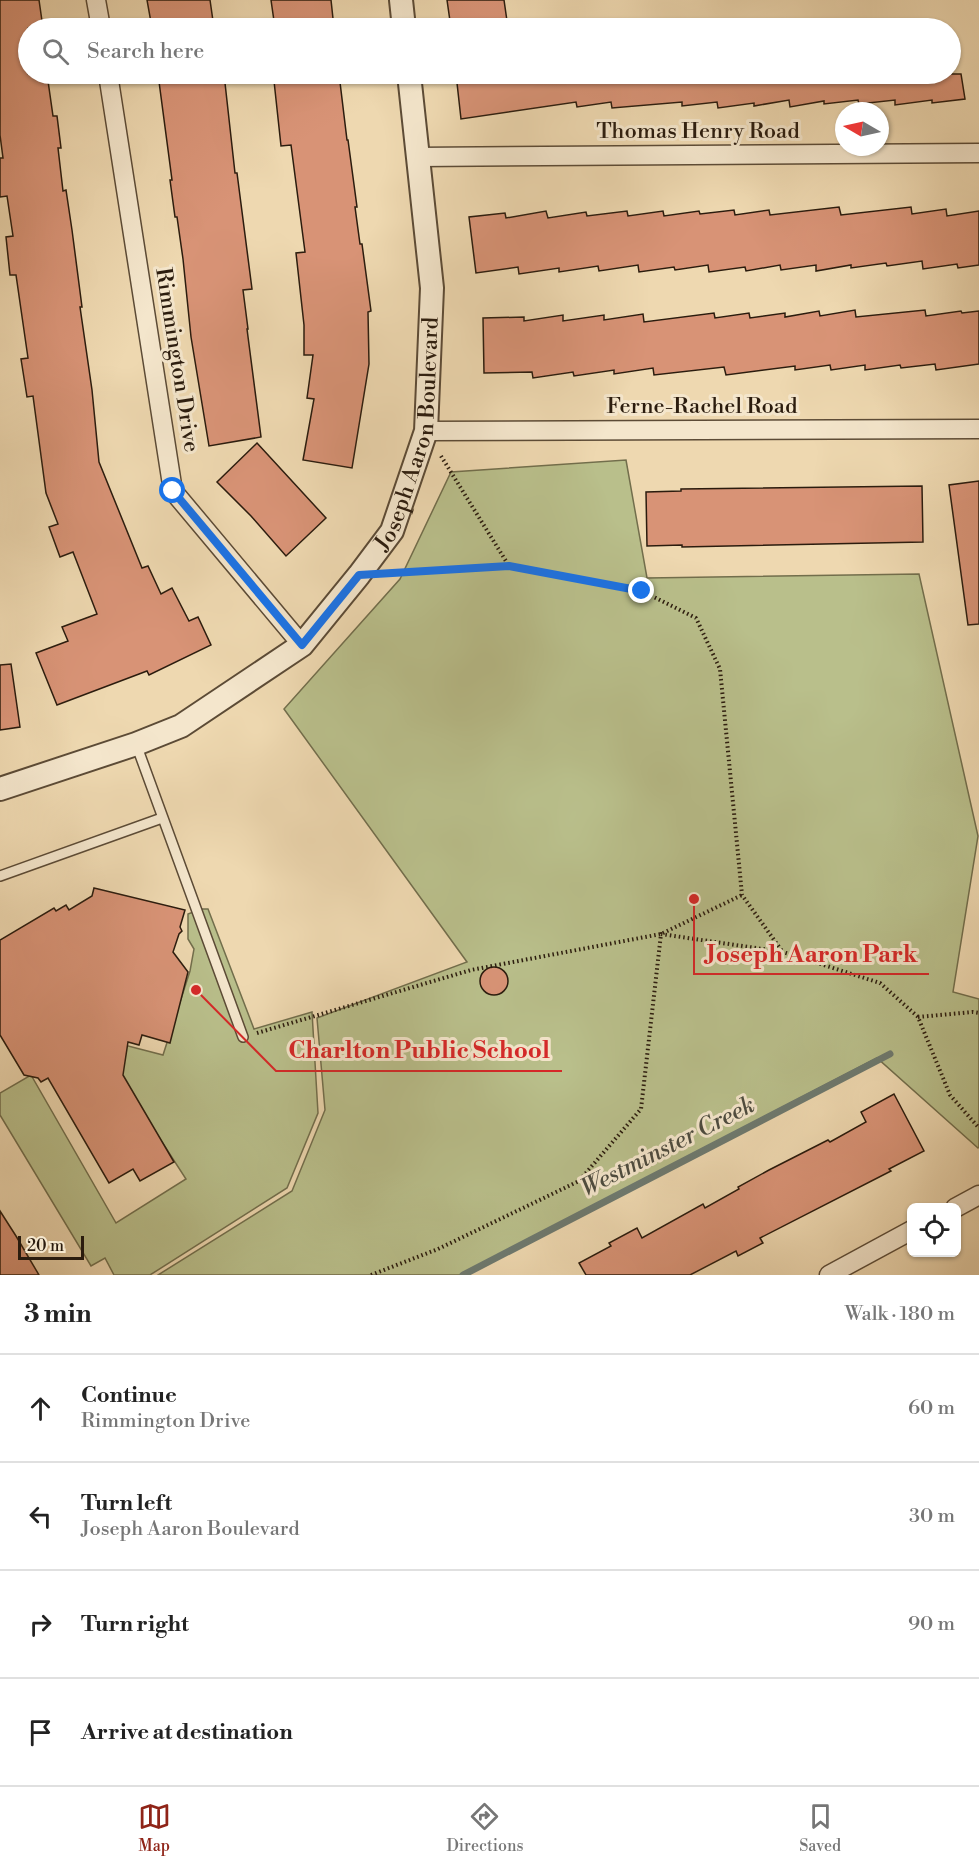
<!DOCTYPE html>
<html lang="en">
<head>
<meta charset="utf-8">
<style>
	body { margin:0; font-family:"Libre Bodoni",serif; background:#f6f6f6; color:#222 }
	.controls { position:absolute; right:18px; bottom:18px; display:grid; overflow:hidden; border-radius:9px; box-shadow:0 2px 4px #0004 }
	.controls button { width:54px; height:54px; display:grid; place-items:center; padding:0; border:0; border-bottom:2px solid #e0e0e0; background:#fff; color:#222; font:30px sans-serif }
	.compass { position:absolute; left:835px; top:102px; width:54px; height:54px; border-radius:50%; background:#fff; box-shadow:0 2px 4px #0004; rotate:279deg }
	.scale { position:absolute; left:18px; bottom:15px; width:66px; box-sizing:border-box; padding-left:6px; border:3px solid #2b1c0e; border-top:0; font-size:16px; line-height:21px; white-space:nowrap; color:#2b1c0e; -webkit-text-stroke:4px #f4e6cc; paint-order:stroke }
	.stop { position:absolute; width:18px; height:18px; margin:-14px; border:4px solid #1a73e8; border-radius:50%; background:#fff }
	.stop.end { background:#1a73e8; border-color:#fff; box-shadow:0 2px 6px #0008 }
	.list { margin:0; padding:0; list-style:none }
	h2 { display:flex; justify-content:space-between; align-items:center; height:78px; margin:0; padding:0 24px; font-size:26px }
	h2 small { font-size:20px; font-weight:400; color:#767676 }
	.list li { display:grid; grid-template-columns:39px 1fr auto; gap:18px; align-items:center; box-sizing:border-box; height:108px; padding:0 24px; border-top:2px solid #e0e0e0 }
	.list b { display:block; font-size:22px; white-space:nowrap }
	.list p { margin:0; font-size:20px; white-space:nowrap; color:#767676 }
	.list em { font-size:20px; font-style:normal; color:#767676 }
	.icon { flex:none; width:33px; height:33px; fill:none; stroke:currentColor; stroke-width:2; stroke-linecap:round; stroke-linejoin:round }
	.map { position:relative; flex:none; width:979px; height:1275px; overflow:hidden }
	.search { position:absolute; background:#fff; box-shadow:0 2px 4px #0004; left:18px; right:18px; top:18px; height:66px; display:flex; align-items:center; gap:15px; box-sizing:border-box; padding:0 21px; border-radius:33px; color:#767676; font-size:22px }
	.sheet { height:510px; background:#fff }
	nav { display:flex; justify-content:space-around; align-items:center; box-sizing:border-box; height:84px; border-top:2px solid #e0e0e0; background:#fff; font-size:16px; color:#767676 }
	nav a { display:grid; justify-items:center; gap:3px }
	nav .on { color:#8f2418 }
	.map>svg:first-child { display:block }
</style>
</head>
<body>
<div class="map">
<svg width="979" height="1275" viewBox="0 0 979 1275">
	<rect width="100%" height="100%" fill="#eed8b0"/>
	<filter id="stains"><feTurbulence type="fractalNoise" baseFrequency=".00333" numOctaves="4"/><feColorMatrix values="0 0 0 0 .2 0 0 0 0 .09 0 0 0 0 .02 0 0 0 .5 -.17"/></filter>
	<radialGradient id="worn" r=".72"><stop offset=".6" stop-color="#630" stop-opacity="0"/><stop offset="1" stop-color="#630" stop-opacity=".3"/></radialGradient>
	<g fill="#b9bf8b" stroke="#726e4c" stroke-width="1.5">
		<polygon points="626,460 647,578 919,574 978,836 953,992 979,999 979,1147 978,1148 877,1058 460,1275 158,1275 292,1191 325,1110 317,1018 467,962 284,709 400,579 451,472"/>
		<polygon points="201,909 208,909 254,1029 312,1012 318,1113 287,1188 150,1275 114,1275 105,1258 91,1266 0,1115 0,1093 31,1075 116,1223 186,1179 105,1054 113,1042 163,1055 190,971 194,949 188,939 188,914"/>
	</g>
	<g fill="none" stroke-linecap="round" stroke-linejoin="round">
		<polyline stroke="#6e7a70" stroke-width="7" points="463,1275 890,1054"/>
	</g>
	<g fill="#d89376" stroke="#2b1c0e" stroke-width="1.5">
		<polygon points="0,0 39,0 43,28 28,28 28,74 47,74 53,116 57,116 61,148 58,148 63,191 66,190 72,230 82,307 80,307 92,390 99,462 142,568 148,566 161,594 172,588 189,621 198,617 211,645 149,675 147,671 57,705 36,653 68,641 62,627 97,614 73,552 60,557 49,527 58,524 46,493 33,396 27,397 21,359 28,358 16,275 10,275 6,237 13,236 7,196 0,197 0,158 3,158 0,135"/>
		<polygon points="147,0 210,0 214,28 152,28"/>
		<polygon points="271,0 331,0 334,28 275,28"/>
		<polygon points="447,0 504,0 508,28 451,28"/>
		<polygon points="158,74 224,74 235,173 237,173 252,289 243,290 248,329 247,329 261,437 209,446 191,337 183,259 177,217 175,217 170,180 172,180"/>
		<polygon points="280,74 339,74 347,140 348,140 357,207 355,207 360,244 362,244 371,311 368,312 369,364 352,468 303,460 314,399 307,398 313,355 304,355 304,325 296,253 305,252 291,145 281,146 274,81 281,80"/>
		<polygon points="456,74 961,74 965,99 932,103 932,100 895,105 895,100 859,104 858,100 824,104 824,101 790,107 789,100 754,106 754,103 718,108 717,102 682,106 682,102 612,108 611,102 577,107 576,102 461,119"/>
		<polygon points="839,207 841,215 911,207 912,214 946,209 947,216 979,211 979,265 958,268 957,264 923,269 922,261 887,266 886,263 851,268 851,265 816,271 816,265 781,270 780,265 746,271 745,267 709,272 708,265 675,270 674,267 639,272 638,265 599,271 598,266 559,272 559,268 519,274 518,267 476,273 469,217 505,213 506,218 546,211 548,218 586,212 587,216 627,211 628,216 663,211 664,216 699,211 700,214 734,210 735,215 769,210 770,215"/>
		<polygon points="855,310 856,317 925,310 926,316 961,311 962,313 979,311 979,364 936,370 935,364 901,368 900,365 865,370 865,365 831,370 830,365 795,370 795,366 726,375 724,367 654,375 653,368 614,374 614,370 574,376 573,372 533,378 532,372 484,373 483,318 524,317 524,321 563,315 563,321 604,315 604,320 643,314 644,322 714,313 715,318 749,313 750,318 785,313 785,317 819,311 820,316"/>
		<polygon points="257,443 326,518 286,556 251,516 217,482"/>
		<polygon points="979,481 979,624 968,625 949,485"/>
		<polygon points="922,486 923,542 682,547 682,545 647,546 646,492 681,491 681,489"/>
		<polygon points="11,664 20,727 0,730 0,665"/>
		<polygon points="94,888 185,910 180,927 182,931 179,934 173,952 188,972 170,1043 142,1035 139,1045 128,1042 123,1075 174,1162 140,1181 133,1169 109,1183 48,1078 41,1082 38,1078 24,1075 0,1035 0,940 54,908 56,911 66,905 69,910 92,896"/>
		<circle cx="494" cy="981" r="14"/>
		<polygon points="894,1094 924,1151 889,1169 891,1171 760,1238 763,1243 738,1256 736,1251 690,1275 586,1275 579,1263 611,1246 609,1243 637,1228 642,1238 703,1204 705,1208 739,1189 738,1187 769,1170 828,1140 830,1142 866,1122 861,1112"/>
		<polygon points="0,1211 16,1236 39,1275 0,1275"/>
	</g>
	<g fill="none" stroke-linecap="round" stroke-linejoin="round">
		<g stroke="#5c4b36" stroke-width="12">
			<g id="service">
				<polyline points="136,744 243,1037"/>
				<polyline points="0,876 162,818"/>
			</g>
		</g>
		<g stroke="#5c4b36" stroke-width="21">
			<g id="minor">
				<polyline points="96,0 101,28"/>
				<polyline points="108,74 173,491 302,645"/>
				<polyline points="418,157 979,153"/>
				<polyline points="426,431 979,429"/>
				<polyline points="955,1208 979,1195"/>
				<polyline points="829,1275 912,1230"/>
			</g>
		</g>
		<g stroke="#5c4b36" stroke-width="26">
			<g id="tertiary">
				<polyline points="401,0 404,28"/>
				<path id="s1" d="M0,789L136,744L181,726L302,645L359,575L392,531L426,431L432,288L409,74"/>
			</g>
		</g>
		<g stroke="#2b1c0e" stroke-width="4" stroke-dasharray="1.5 3" stroke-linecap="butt">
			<polyline points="441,456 509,566 642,591 696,618 720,669 742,895 782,951"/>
			<polyline points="387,573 509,566"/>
			<polyline points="918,1017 973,1012 979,1013"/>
			<polyline points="257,1033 471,970 661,934 742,895"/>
			<polyline points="371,1275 438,1249 579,1181 641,1109 661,934 783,952 880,983 918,1017 950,1095 979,1128"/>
		</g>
		<use href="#service" stroke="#f4e6cc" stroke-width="9"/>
		<use href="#minor" stroke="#f4e6cc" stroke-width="18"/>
		<use href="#tertiary" stroke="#f4e6cc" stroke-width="22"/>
	</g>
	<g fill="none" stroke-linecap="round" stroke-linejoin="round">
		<polyline stroke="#1a73e8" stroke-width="8" points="173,491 302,645 359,575 509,566 642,591"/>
	</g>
	<g text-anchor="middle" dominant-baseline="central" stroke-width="6" stroke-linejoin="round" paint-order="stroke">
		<g font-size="22" fill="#2b1c0e" stroke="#f4e6cc">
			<text x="698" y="131">Thomas Henry Road</text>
			<text transform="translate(177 360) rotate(81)">Rimmington Drive</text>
			<text x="702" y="406">Ferne-Rachel Road</text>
			<text stroke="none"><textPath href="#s1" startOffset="582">Joseph Aaron Boulevard</textPath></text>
		</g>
		<g font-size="24" font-style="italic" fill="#4c4b3f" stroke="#f4e6cc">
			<text transform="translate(668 1147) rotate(-27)">Westminster Creek</text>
		</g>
	</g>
	<path fill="none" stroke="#d62828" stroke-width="2" d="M694 899L694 974H929M196 990L276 1071H562"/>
	<g fill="#d62828" stroke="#f4e6cc" stroke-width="2">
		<circle cx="694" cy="899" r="6"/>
		<circle cx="196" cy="990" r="6"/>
	</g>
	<g font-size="24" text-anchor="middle" font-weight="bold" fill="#d62828" stroke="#f4e6cc" stroke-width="6" stroke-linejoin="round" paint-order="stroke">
		<text x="812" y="962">Joseph Aaron Park</text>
		<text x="419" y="1058">Charlton Public School</text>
	</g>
	<rect width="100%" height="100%" filter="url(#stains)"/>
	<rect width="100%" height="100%" fill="url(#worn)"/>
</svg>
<div class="controls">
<button><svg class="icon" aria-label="locate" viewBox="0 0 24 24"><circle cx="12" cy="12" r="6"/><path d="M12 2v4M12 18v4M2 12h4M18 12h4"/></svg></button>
</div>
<svg class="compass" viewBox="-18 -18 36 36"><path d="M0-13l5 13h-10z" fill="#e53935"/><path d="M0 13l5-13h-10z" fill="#767676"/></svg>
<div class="scale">20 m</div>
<div class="stop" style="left:173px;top:491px"></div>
<div class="stop end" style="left:642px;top:591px"></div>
<div class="search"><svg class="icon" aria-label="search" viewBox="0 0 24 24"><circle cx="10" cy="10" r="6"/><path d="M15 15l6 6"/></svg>Search here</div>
</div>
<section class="sheet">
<h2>3 min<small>Walk · 180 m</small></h2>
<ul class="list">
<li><svg class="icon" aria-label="ahead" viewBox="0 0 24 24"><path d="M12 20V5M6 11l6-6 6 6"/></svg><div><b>Continue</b><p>Rimmington Drive</p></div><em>60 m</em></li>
<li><svg class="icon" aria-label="left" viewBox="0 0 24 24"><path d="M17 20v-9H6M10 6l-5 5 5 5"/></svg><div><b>Turn left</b><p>Joseph Aaron Boulevard</p></div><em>30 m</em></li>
<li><svg class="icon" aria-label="right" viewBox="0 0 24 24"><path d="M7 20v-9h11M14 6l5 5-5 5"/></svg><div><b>Turn right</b></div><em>90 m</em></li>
<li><svg class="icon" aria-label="arrive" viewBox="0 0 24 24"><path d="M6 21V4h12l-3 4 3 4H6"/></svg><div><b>Arrive at destination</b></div></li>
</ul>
</section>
<nav>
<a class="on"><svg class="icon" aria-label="map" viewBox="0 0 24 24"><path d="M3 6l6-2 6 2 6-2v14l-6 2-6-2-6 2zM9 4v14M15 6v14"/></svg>Map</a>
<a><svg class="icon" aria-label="directions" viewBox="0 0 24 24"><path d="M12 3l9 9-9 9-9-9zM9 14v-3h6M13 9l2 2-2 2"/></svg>Directions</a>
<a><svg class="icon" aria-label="saved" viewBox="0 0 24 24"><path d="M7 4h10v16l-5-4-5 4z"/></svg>Saved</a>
</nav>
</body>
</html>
